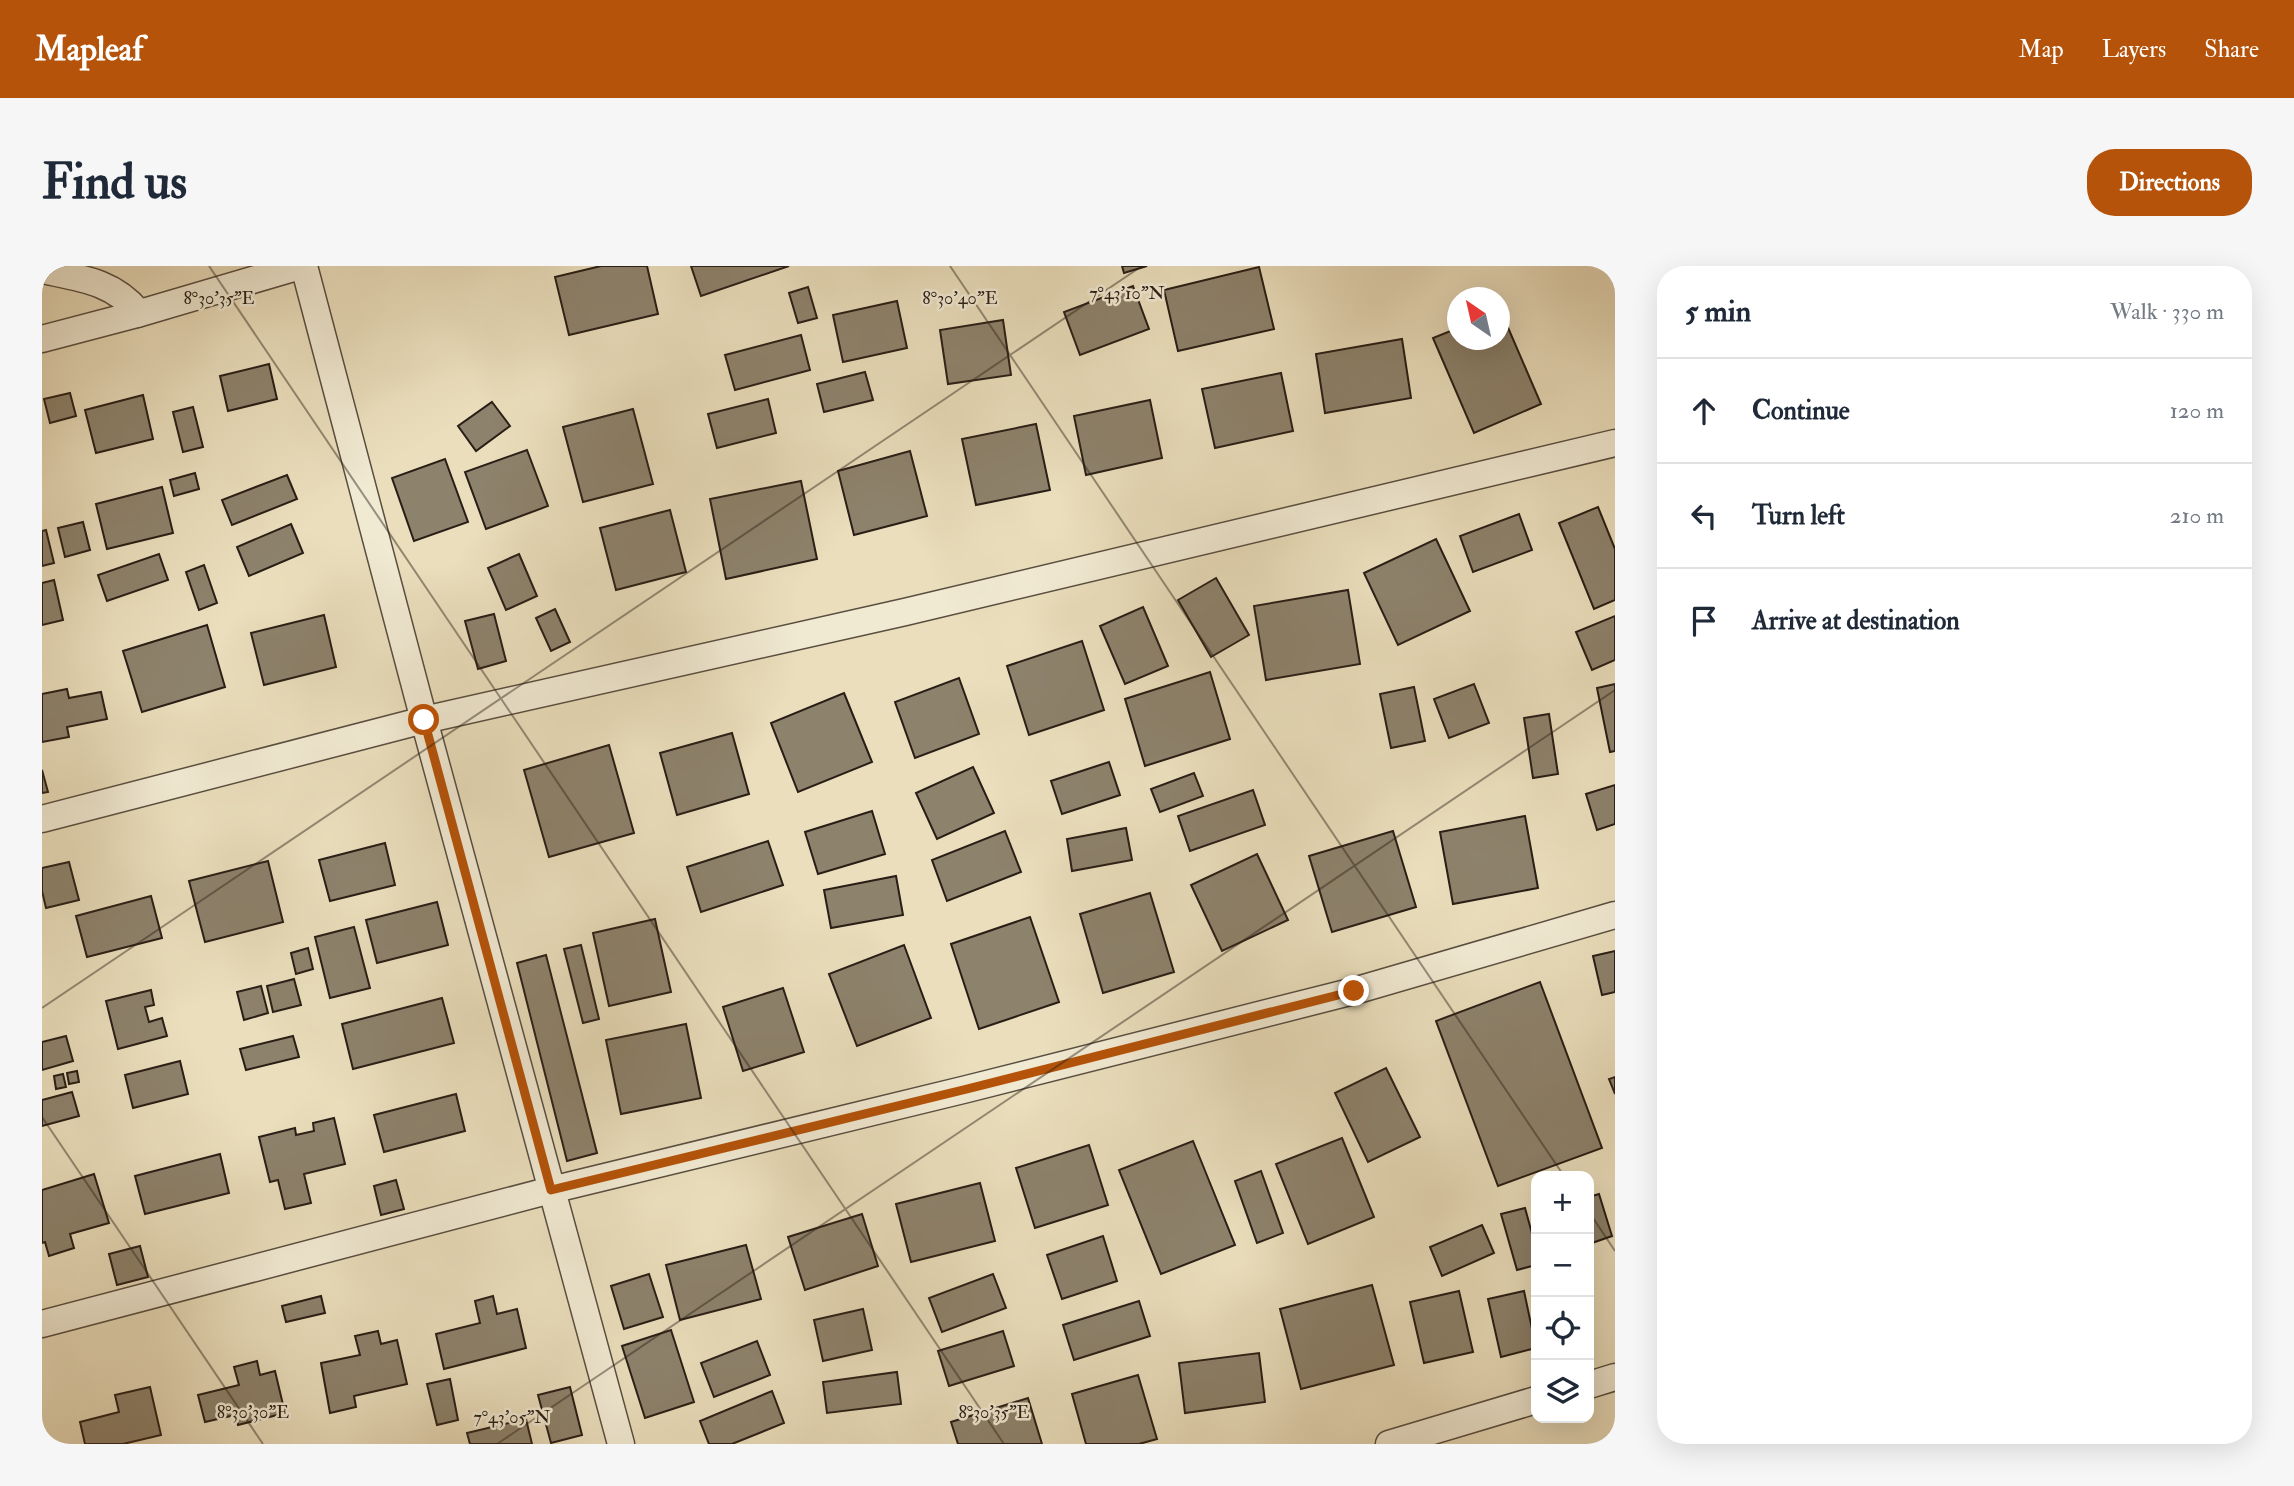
<!DOCTYPE html>
<html lang="en">
<head>
<meta charset="utf-8">
<style>
	body { margin:0; font-family:"IM FELL Double Pica",serif; background:#f6f6f7; color:#1f2937 }
	.controls { position:absolute; right:21px; bottom:21px; display:grid; overflow:hidden; border-radius:14px; box-shadow:0 7px 28px #0002 }
	.controls button { width:63px; height:63px; display:grid; place-items:center; padding:0; border:0; border-bottom:2px solid #e0e1e3; background:#fff; color:#1f2937; font:35px sans-serif }
	.compass { position:absolute; left:1405px; top:21px; width:63px; height:63px; border-radius:50%; background:#fff; box-shadow:0 7px 28px #0002; rotate:326deg }
	.stop { position:absolute; width:21px; height:21px; margin:-16px; border:5px solid #b45309; border-radius:50%; background:#fff }
	.stop.end { background:#b45309; border-color:#fff; box-shadow:0 2px 7px #0008 }
	.list { margin:0; padding:0; list-style:none }
	h2 { display:flex; justify-content:space-between; align-items:center; height:91px; margin:0; padding:0 28px; font-size:30px }
	h2 small { font-size:23px; font-weight:400; color:#747a83 }
	.list li { display:grid; grid-template-columns:46px 1fr auto; gap:21px; align-items:center; box-sizing:border-box; height:105px; padding:0 28px; border-top:2px solid #e0e1e3 }
	.list b { display:block; font-size:26px; white-space:nowrap }
	.list em { font-size:23px; font-style:normal; color:#747a83 }
	.icon { flex:none; width:38px; height:38px; fill:none; stroke:currentColor; stroke-width:2; stroke-linecap:round; stroke-linejoin:round }
	.map { position:relative; flex:none; width:1573px; height:1178px; overflow:hidden; border-radius:28px }
	header { display:flex; align-items:center; gap:42px; box-sizing:border-box; height:98px; padding:0 35px; background:#b45309; color:#fff }
	header strong { font-size:33px }
	nav { display:flex; gap:38px; margin-inline-start:auto; font-size:24px }
	.intro { display:flex; align-items:center; justify-content:space-between; box-sizing:border-box; height:168px; padding:0 42px }
	h1 { margin:0; font-size:49px }
	.button { padding:18px 32px; border-radius:28px; background:#b45309; color:#fff; font-size:24px; font-weight:700 }
	main { display:flex; gap:42px; padding:0 42px }
	aside { flex:1; background:#fff; border-radius:28px; box-shadow:0 7px 28px #0002 }
	.map>svg:first-child { display:block }
</style>
</head>
<body>
<header>
<strong>Mapleaf</strong>
<nav><a>Map</a><a>Layers</a><a>Share</a></nav>
</header>
<div class="intro"><h1>Find us</h1><a class="button">Directions</a></div>
<main>
<div class="map">
<svg width="1573" height="1178" viewBox="0 0 1573 1178">
	<rect width="100%" height="100%" fill="#eadebc"/>
	<filter id="stains"><feTurbulence type="fractalNoise" baseFrequency=".00286" numOctaves="4"/><feColorMatrix values="0 0 0 0 .2 0 0 0 0 .09 0 0 0 0 .02 0 0 0 .5 -.17"/></filter>
	<radialGradient id="worn" r=".72"><stop offset=".6" stop-color="#630" stop-opacity="0"/><stop offset="1" stop-color="#630" stop-opacity=".3"/></radialGradient>
	<g fill="#8d826c" stroke="#291e16" stroke-width="2">
		<polygon points="559,0 605,0 616,48 527,69 513,11"/>
		<polygon points="649,0 747,0 659,30"/>
		<polygon points="1080,0 1105,0 1082,7"/>
		<polygon points="1217,1 1232,63 1136,85 1122,24"/>
		<polygon points="1091,20 1107,63 1038,89 1022,46"/>
		<polygon points="766,21 775,52 756,57 747,27"/>
		<polygon points="855,35 865,82 801,96 791,49"/>
		<polygon points="1458,43 1499,138 1432,167 1391,72 1416,62 1416,74 1458,74"/>
		<polygon points="961,54 969,109 906,118 898,64"/>
		<polygon points="759,69 768,104 693,124 683,89"/>
		<polygon points="1360,73 1369,132 1283,147 1274,88"/>
		<polygon points="227,98 235,133 186,145 178,110"/>
		<polygon points="823,106 831,134 782,146 775,118"/>
		<polygon points="1239,107 1251,165 1173,182 1160,123"/>
		<polygon points="28,127 34,150 8,157 2,133"/>
		<polygon points="101,129 111,173 54,187 43,144"/>
		<polygon points="726,133 734,167 675,182 666,148"/>
		<polygon points="1108,134 1120,192 1044,209 1032,150"/>
		<polygon points="450,136 468,160 434,185 416,160"/>
		<polygon points="151,141 161,181 141,186 131,146"/>
		<polygon points="591,143 611,218 541,236 521,161"/>
		<polygon points="994,158 1008,224 934,239 920,173"/>
		<polygon points="485,184 506,240 444,263 423,206"/>
		<polygon points="868,185 885,250 812,269 796,205"/>
		<polygon points="403,193 426,256 372,275 350,212"/>
		<polygon points="153,207 157,223 132,230 128,214"/>
		<polygon points="245,209 255,233 190,259 180,234"/>
		<polygon points="759,215 775,293 684,313 668,233"/>
		<polygon points="120,221 131,267 65,283 54,238"/>
		<polygon points="1556,241 1573,283 1573,334 1552,343 1517,257"/>
		<polygon points="628,244 644,306 574,324 558,262"/>
		<polygon points="1477,248 1490,284 1431,306 1418,270"/>
		<polygon points="41,256 48,284 23,291 16,262"/>
		<polygon points="249,258 261,287 207,310 195,281"/>
		<polygon points="4,264 12,297 0,300 0,265"/>
		<polygon points="1394,273 1428,345 1356,379 1322,307"/>
		<polygon points="117,288 126,314 65,335 56,309"/>
		<polygon points="477,288 495,330 464,344 446,302"/>
		<polygon points="162,299 175,337 157,344 144,306"/>
		<polygon points="1174,312 1207,369 1169,391 1136,334"/>
		<polygon points="12,314 21,354 0,359 0,317"/>
		<polygon points="1306,324 1318,398 1224,414 1212,340"/>
		<polygon points="1101,341 1126,400 1083,418 1058,360"/>
		<polygon points="513,343 528,376 509,385 494,352"/>
		<polygon points="452,348 464,395 436,403 423,355"/>
		<polygon points="282,349 294,401 222,419 209,367"/>
		<polygon points="1573,350 1573,394 1550,404 1534,366"/>
		<polygon points="165,359 183,421 100,446 81,385"/>
		<polygon points="1040,375 1062,444 987,469 965,400"/>
		<polygon points="1168,406 1188,473 1103,500 1083,433"/>
		<polygon points="917,412 937,468 873,492 853,436"/>
		<polygon points="1432,418 1447,457 1407,472 1392,433"/>
		<polygon points="1573,418 1573,485 1568,486 1555,422"/>
		<polygon points="1372,421 1383,475 1349,482 1338,428"/>
		<polygon points="25,423 27,432 59,426 65,453 25,461 27,471 0,476 0,428"/>
		<polygon points="802,427 830,496 756,526 729,457"/>
		<polygon points="1507,448 1516,508 1491,512 1482,452"/>
		<polygon points="690,467 707,528 635,549 618,487"/>
		<polygon points="567,479 592,567 507,591 482,504"/>
		<polygon points="1067,496 1078,529 1020,548 1009,515"/>
		<polygon points="931,501 952,547 895,573 874,527"/>
		<polygon points="0,504 6,526 0,527"/>
		<polygon points="1152,507 1161,530 1118,546 1109,523"/>
		<polygon points="1573,519 1573,558 1555,564 1544,528"/>
		<polygon points="1211,524 1223,559 1148,585 1136,550"/>
		<polygon points="830,545 843,588 776,608 763,566"/>
		<polygon points="1483,550 1496,622 1411,638 1398,566"/>
		<polygon points="1084,562 1090,594 1030,605 1025,573"/>
		<polygon points="963,565 979,606 905,635 890,594"/>
		<polygon points="1351,565 1374,641 1290,666 1267,590"/>
		<polygon points="726,575 741,619 659,646 645,601"/>
		<polygon points="343,577 353,619 288,635 277,594"/>
		<polygon points="1215,588 1246,654 1180,685 1149,619"/>
		<polygon points="226,595 241,656 163,676 147,615"/>
		<polygon points="27,596 37,634 4,642 0,625 0,602"/>
		<polygon points="854,610 861,649 789,662 782,624"/>
		<polygon points="1108,627 1132,706 1061,727 1038,648"/>
		<polygon points="109,630 120,672 45,691 34,650"/>
		<polygon points="395,636 406,679 335,697 324,654"/>
		<polygon points="988,651 1017,736 937,763 909,678"/>
		<polygon points="613,653 629,726 567,740 551,667"/>
		<polygon points="312,661 328,722 288,732 273,671"/>
		<polygon points="539,679 557,753 541,757 522,683"/>
		<polygon points="862,679 889,752 815,780 787,708"/>
		<polygon points="266,682 271,703 254,708 249,687"/>
		<polygon points="1573,685 1573,726 1560,729 1551,690"/>
		<polygon points="504,689 555,887 525,895 475,697"/>
		<polygon points="252,713 259,739 231,746 225,720"/>
		<polygon points="1498,716 1560,882 1456,920 1394,755"/>
		<polygon points="219,720 226,747 202,754 195,726"/>
		<polygon points="741,722 762,786 701,805 681,741"/>
		<polygon points="109,724 112,739 103,741 107,756 120,752 125,770 76,783 64,735"/>
		<polygon points="400,732 412,777 311,803 300,758"/>
		<polygon points="644,758 659,832 579,848 564,774"/>
		<polygon points="24,770 31,795 0,804 0,776"/>
		<polygon points="251,770 257,791 204,804 198,783"/>
		<polygon points="138,795 146,828 91,842 83,809"/>
		<polygon points="1344,802 1378,871 1326,896 1293,827"/>
		<polygon points="35,805 37,816 27,818 25,807"/>
		<polygon points="21,808 24,821 14,823 12,810"/>
		<polygon points="1573,811 1573,828 1567,813"/>
		<polygon points="30,826 37,850 0,860 0,834"/>
		<polygon points="414,828 423,865 342,886 332,849"/>
		<polygon points="292,852 303,898 262,908 269,937 243,943 236,914 228,916 217,871 253,862 254,869 272,865 271,857"/>
		<polygon points="1300,872 1332,951 1266,978 1234,898"/>
		<polygon points="1151,875 1193,979 1119,1008 1077,904"/>
		<polygon points="1047,879 1066,939 993,962 974,902"/>
		<polygon points="178,888 187,927 103,948 93,910"/>
		<polygon points="1219,905 1241,967 1215,977 1193,915"/>
		<polygon points="52,908 67,957 28,968 32,982 7,990 3,976 0,977 0,924"/>
		<polygon points="354,914 362,943 339,949 332,920"/>
		<polygon points="938,917 953,975 869,996 854,938"/>
		<polygon points="1557,928 1570,970 1547,978 1547,931"/>
		<polygon points="1483,942 1494,982 1494,999 1475,1004 1459,948"/>
		<polygon points="820,948 836,1000 763,1024 746,971"/>
		<polygon points="1440,959 1452,987 1400,1010 1388,981"/>
		<polygon points="1061,970 1075,1015 1020,1033 1005,989"/>
		<polygon points="704,979 719,1033 638,1054 624,999"/>
		<polygon points="98,980 106,1011 75,1019 67,988"/>
		<polygon points="607,1008 621,1051 582,1063 569,1020"/>
		<polygon points="951,1008 964,1042 900,1066 887,1032"/>
		<polygon points="1330,1019 1352,1099 1259,1123 1238,1043"/>
		<polygon points="1417,1025 1431,1086 1382,1097 1368,1036"/>
		<polygon points="1482,1025 1494,1082 1459,1091 1446,1033"/>
		<polygon points="279,1030 283,1047 244,1056 240,1040"/>
		<polygon points="451,1030 455,1048 475,1043 484,1082 402,1103 394,1068 438,1057 433,1035"/>
		<polygon points="1097,1035 1108,1070 1032,1094 1021,1059"/>
		<polygon points="821,1043 830,1084 781,1095 772,1054"/>
		<polygon points="629,1064 652,1136 603,1152 580,1080"/>
		<polygon points="336,1065 339,1078 355,1074 365,1118 312,1130 314,1141 288,1147 279,1097 318,1089 313,1070"/>
		<polygon points="961,1065 972,1100 907,1120 896,1085"/>
		<polygon points="715,1075 728,1109 672,1131 659,1097"/>
		<polygon points="1217,1087 1223,1136 1143,1147 1137,1097"/>
		<polygon points="215,1095 218,1109 233,1105 243,1147 196,1159 193,1149 163,1156 156,1129 197,1119 192,1101"/>
		<polygon points="855,1106 859,1138 785,1147 781,1116"/>
		<polygon points="1096,1109 1115,1173 1097,1178 1044,1178 1030,1128"/>
		<polygon points="408,1113 416,1154 395,1159 385,1118"/>
		<polygon points="108,1121 119,1169 81,1178 43,1178 38,1156 77,1146 73,1129"/>
		<polygon points="528,1121 540,1169 509,1177 496,1129"/>
		<polygon points="730,1125 742,1157 690,1178 667,1178 658,1155"/>
		<polygon points="986,1132 1000,1178 916,1178 909,1156"/>
		<polygon points="484,1153 490,1178 428,1178 425,1167"/>
	</g>
	<g fill="none" stroke-linecap="round" stroke-linejoin="round">
		<g stroke="#594e40" stroke-width="29">
			<g id="minor">
				<polyline points="262,0 382,454 579,1178"/>
				<path d="M0,4C37,12 71,15 96,46L95,48"/>
				<polyline points="0,73 95,48 258,0"/>
				<polyline points="0,553 382,454 863,346 1573,177"/>
				<polyline points="0,1058 509,924 925,823 1312,725 1573,649"/>
				<polyline points="1547,1119 1573,1111"/>
				<polyline points="1347,1178 1494,1134"/>
			</g>
		</g>
		<use href="#minor" stroke="#f1ead3" stroke-width="26"/>
	</g>
	<g fill="none" stroke-linecap="round" stroke-linejoin="round">
		<polyline stroke="#b45309" stroke-width="9" points="382,454 509,924 925,823 1312,725"/>
	</g>
	<path fill="none" stroke="#291e16" stroke-width="2" stroke-opacity="0.45" d="M167,0L962,1178M908,0L1522,910M0,742L1100,0M0,851L221,1178M1547,946L1573,985M455,1178L1573,424M1557,1178L1573,1167"/>
	<g font-size="18" text-anchor="middle" fill="#291e16" stroke="#f1ead3" stroke-width="5" stroke-linejoin="round" paint-order="stroke">
		<text x="1085" y="33">7°43'10"N</text>
		<text x="177" y="38">8°30'35"E</text>
		<text x="918" y="38">8°30'40"E</text>
		<text x="211" y="1152">8°30'30"E</text>
		<text x="952" y="1152">8°30'35"E</text>
		<text x="470" y="1157">7°43'05"N</text>
	</g>
	<rect width="100%" height="100%" filter="url(#stains)"/>
	<rect width="100%" height="100%" fill="url(#worn)"/>
</svg>
<div class="controls">
<button>+</button>
<button>−</button>
<button><svg class="icon" aria-label="locate" viewBox="0 0 24 24"><circle cx="12" cy="12" r="6"/><path d="M12 2v4M12 18v4M2 12h4M18 12h4"/></svg></button>
<button><svg class="icon" aria-label="layers" viewBox="0 0 24 24"><path d="M12 4l9 5-9 5-9-5zM3 14l9 5 9-5"/></svg></button>
</div>
<svg class="compass" viewBox="-18 -18 36 36"><path d="M0-13l5 13h-10z" fill="#e53935"/><path d="M0 13l5-13h-10z" fill="#747a83"/></svg>
<div class="stop" style="left:382px;top:454px"></div>
<div class="stop end" style="left:1312px;top:725px"></div>
</div>
<aside>
<h2>5 min<small>Walk · 330 m</small></h2>
<ul class="list">
<li><svg class="icon" aria-label="ahead" viewBox="0 0 24 24"><path d="M12 20V5M6 11l6-6 6 6"/></svg><div><b>Continue</b></div><em>120 m</em></li>
<li><svg class="icon" aria-label="left" viewBox="0 0 24 24"><path d="M17 20v-9H6M10 6l-5 5 5 5"/></svg><div><b>Turn left</b></div><em>210 m</em></li>
<li><svg class="icon" aria-label="arrive" viewBox="0 0 24 24"><path d="M6 21V4h12l-3 4 3 4H6"/></svg><div><b>Arrive at destination</b></div></li>
</ul>
</aside>
</main>
</body>
</html>
